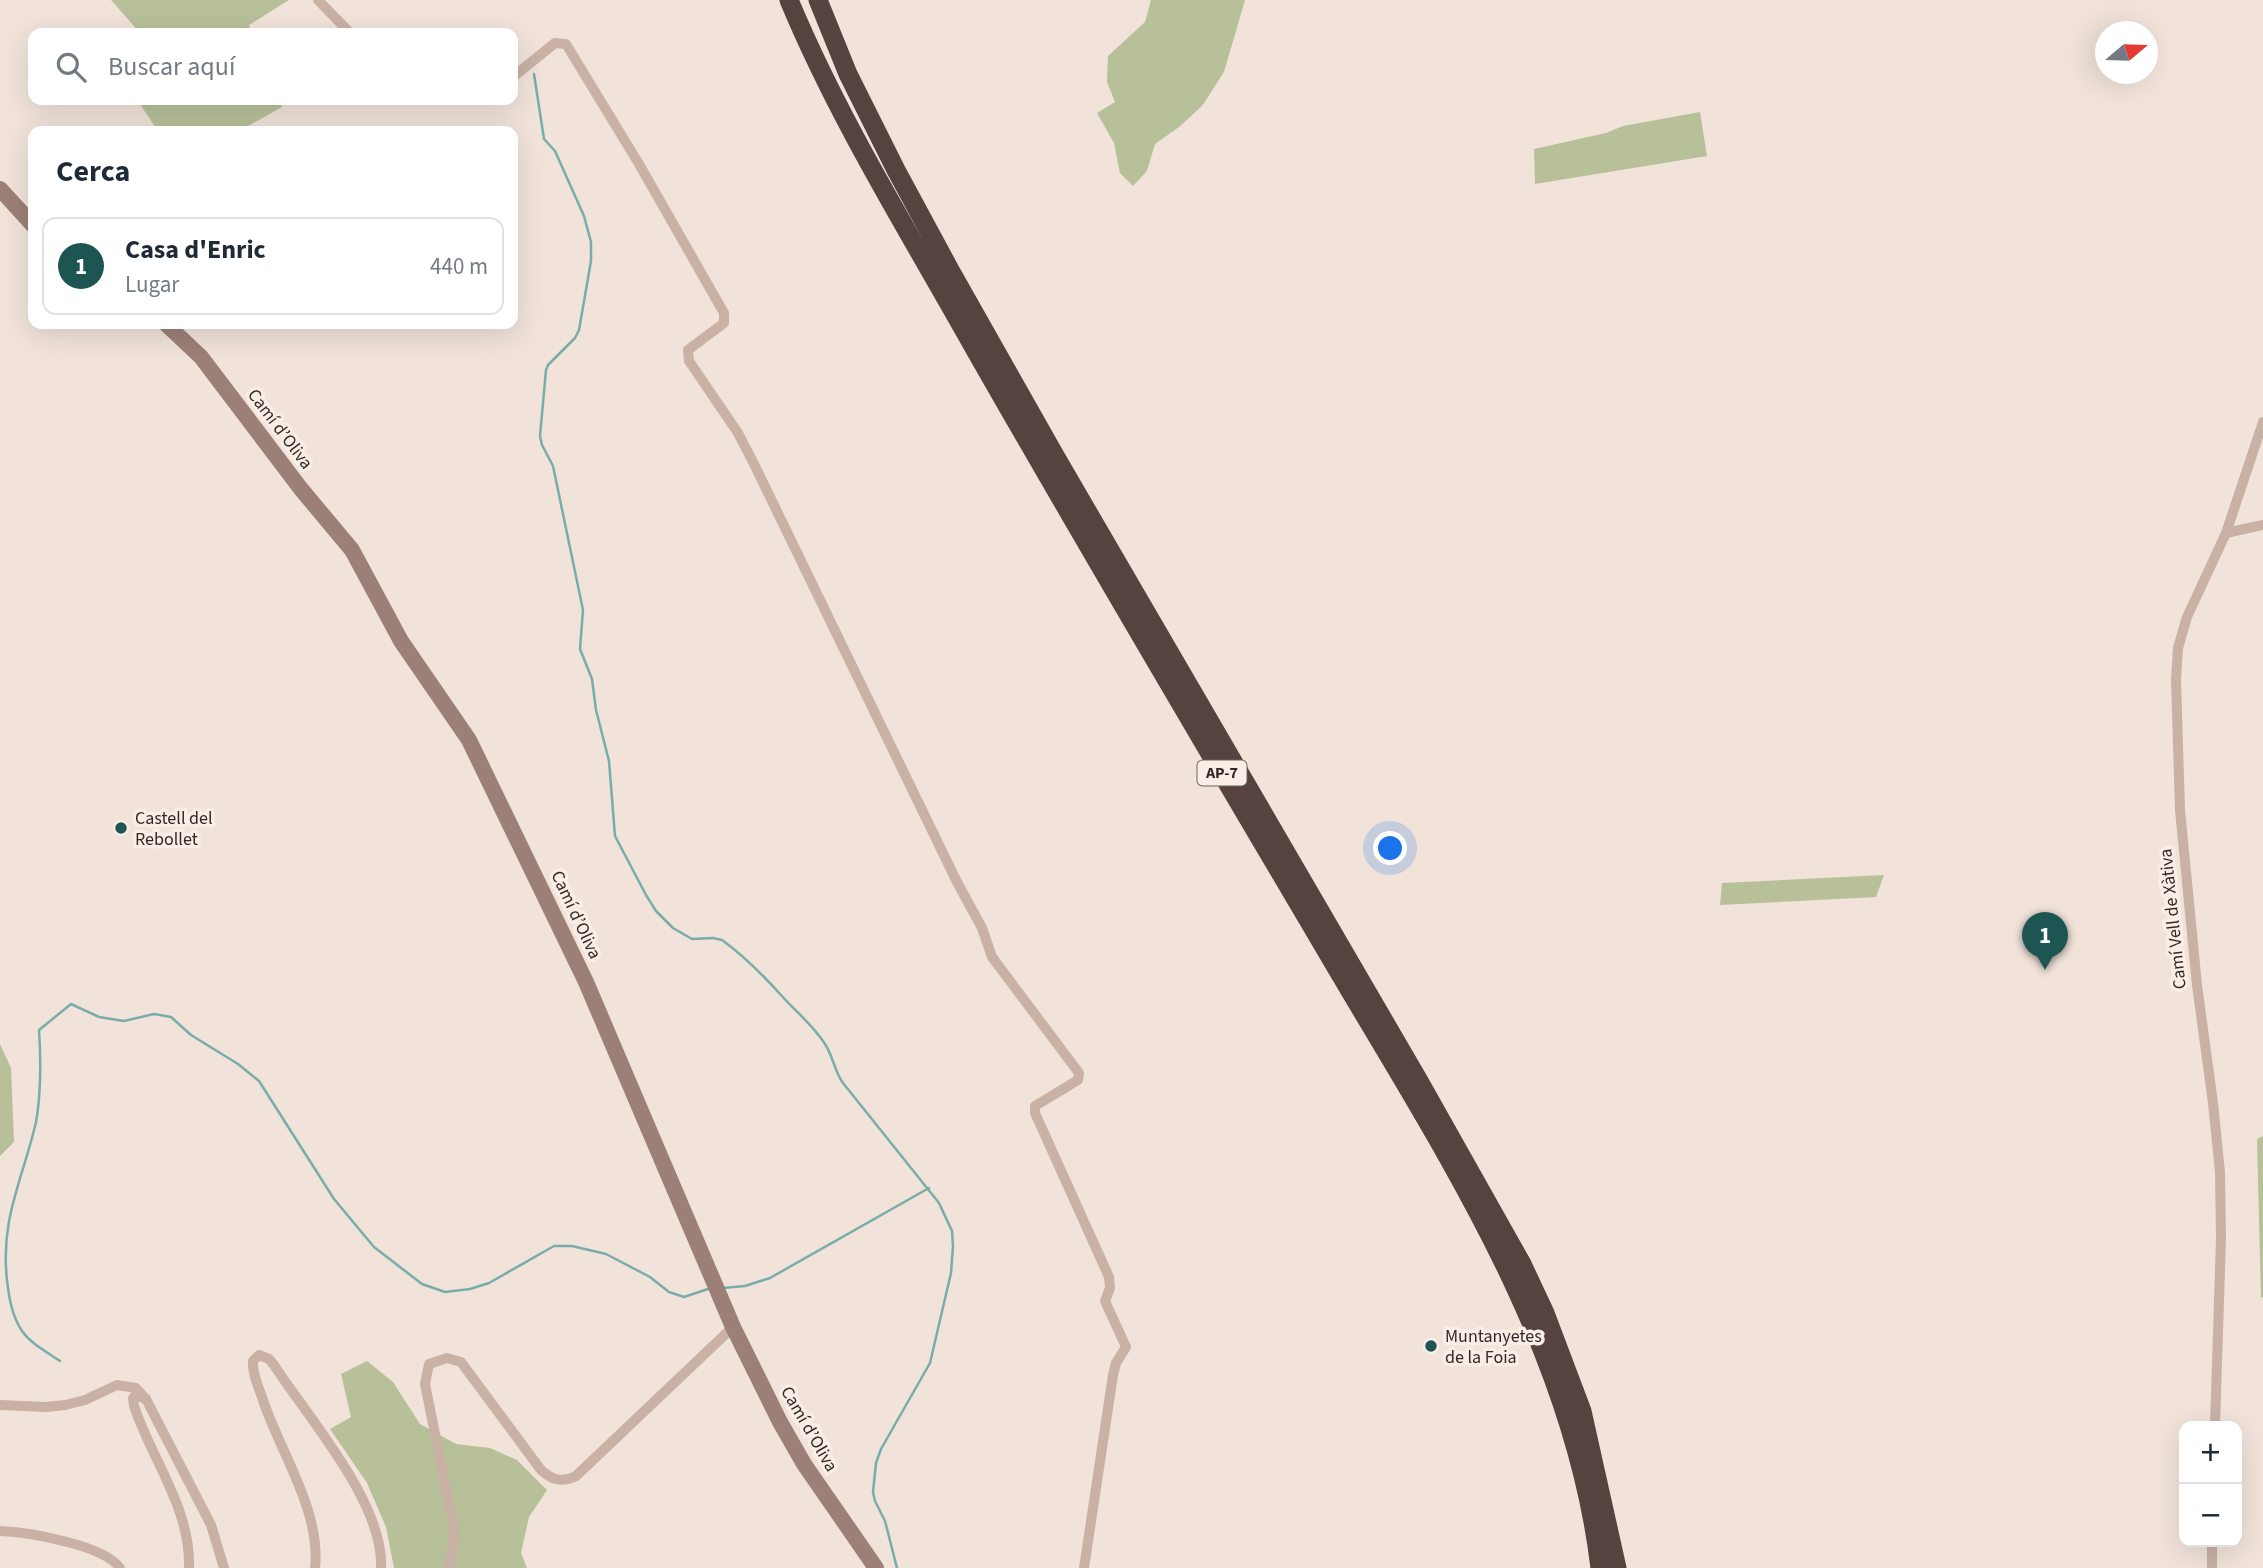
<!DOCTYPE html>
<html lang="es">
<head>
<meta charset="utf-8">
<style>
	body { margin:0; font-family:"Source Sans 3",sans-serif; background:#f2f2f3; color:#1f2937 }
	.controls { position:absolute; right:21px; bottom:21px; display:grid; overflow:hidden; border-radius:14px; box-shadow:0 7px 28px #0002 }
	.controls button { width:63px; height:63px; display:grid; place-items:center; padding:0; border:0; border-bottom:2px solid #e0e1e3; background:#fff; color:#1f2937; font:35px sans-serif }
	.compass { position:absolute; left:2095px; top:21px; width:63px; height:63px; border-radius:50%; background:#fff; box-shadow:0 7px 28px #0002; rotate:71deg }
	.you { position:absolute; left:1391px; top:849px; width:24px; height:24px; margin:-18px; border:5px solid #fff; border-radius:50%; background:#1a73e8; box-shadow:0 0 0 10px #1a73e833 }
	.badge { display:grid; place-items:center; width:46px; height:46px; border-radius:50%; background:#1d5552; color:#fff; font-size:23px; font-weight:700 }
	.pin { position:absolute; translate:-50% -58px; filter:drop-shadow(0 2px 4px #0008) }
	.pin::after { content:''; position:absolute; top:37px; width:24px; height:21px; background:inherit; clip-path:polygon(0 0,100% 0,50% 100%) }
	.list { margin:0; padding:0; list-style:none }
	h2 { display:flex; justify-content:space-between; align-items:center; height:91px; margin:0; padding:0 28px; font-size:30px }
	h2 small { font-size:23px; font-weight:400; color:#747a83 }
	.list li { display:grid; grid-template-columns:46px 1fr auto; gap:21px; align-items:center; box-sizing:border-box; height:98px; margin:0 14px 14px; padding:0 14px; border:2px solid #e0e1e3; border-radius:14px }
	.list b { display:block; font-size:26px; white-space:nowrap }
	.list p { margin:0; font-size:23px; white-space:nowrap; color:#747a83 }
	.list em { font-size:23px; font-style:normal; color:#747a83 }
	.icon { flex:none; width:38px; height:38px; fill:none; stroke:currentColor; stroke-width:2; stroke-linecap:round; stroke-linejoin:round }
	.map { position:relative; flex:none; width:2263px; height:1568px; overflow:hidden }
	.search { position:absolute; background:#fff; box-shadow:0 7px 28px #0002; left:28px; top:28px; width:490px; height:77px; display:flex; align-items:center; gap:18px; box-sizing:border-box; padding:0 24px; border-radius:14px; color:#747a83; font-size:26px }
	.panel { position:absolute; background:#fff; box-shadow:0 7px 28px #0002; left:28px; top:126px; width:490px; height:203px; border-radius:14px }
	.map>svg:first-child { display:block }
</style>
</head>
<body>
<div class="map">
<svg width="2263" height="1568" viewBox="0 0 2263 1568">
	<rect width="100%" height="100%" fill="#f1e3da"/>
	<g fill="#b8c09a">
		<polygon points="111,0 289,0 249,25 252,33 140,33"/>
		<polygon points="1151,0 1245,0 1224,72 1202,106 1179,127 1155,144 1147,171 1133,186 1120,173 1114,143 1097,113 1115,102 1107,82 1108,56 1145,22"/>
		<polygon points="137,100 279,100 282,107 239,131 158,131"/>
		<polygon points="1700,112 1707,156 1535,184 1534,149 1606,133 1623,126"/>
		<polygon points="1884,875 1876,897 1720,905 1722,883"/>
		<polygon points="0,1044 11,1068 14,1142 0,1156"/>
		<polygon points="2263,1136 2263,1297 2261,1298 2257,1139"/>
		<polygon points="367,1361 393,1382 420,1424 456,1444 490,1448 517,1460 547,1490 529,1517 521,1553 527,1568 394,1568 386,1527 367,1483 330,1429 351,1417 341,1374"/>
	</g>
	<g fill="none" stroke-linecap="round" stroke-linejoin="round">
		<g stroke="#79ada9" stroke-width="2.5">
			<path d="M534,74L544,139L555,151L584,216L591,242V261L579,330L575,338L548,365L546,370L540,436L542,445L553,466L583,610L580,649L592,679L596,710L609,761L615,836L646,895L656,911L673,928L692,939L713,938L722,940C744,956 763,975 781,995C796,1012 813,1025 825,1044C833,1056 834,1070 843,1083L939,1203L952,1231L953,1246L951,1273L930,1363L881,1449L876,1463L873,1492L875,1501L885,1521L897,1568"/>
			<polyline points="723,1288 745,1286 770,1278 929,1188"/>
			<path d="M60,1361C47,1352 31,1344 22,1331C12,1316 9,1298 7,1280C0,1218 23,1179 36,1122C41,1095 41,1057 39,1030L71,1004L99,1017L124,1021L154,1014L171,1017L191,1035L238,1064L259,1081L334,1199L374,1247L422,1284L445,1292L470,1289L489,1283L554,1246H572L606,1254L650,1277L669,1292L684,1297L708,1289"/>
		</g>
		<g stroke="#c9b1a6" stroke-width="10">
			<polyline points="318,0 350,33"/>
			<polyline points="513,77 555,43 566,44 639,164 724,313 724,323 688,350 689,361 738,433 754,464 957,882 982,928 992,957 1079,1073 1078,1080 1035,1106 1035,1113 1109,1277 1110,1288 1105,1301 1126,1347 1116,1363 1113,1375 1084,1568"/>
			<polyline points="449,100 458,100"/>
			<polyline points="2226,533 2263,525"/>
			<path d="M146,1399L136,1395L133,1398L134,1406C152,1460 191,1509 189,1568"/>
			<polyline points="0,1405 46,1407 65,1405 85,1400 117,1385 136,1388 146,1399 211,1525 224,1568"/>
			<polyline points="2215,1426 2221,1238 2220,1172 2213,1103 2197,985 2180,810 2176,680 2178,648 2187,617 2226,533 2263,422"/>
			<path d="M0,1531C28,1532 104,1545 120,1568"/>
			<path d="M315,1568C321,1512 282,1455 264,1403C260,1390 252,1375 253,1361L259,1355L269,1359L274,1365C309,1419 384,1503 381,1568"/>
			<path d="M450,1568L454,1528L425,1384L429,1364L447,1358L461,1362L541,1470C552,1480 562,1483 576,1476L733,1327"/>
			<polyline points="2212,1568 2212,1542"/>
		</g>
		<g stroke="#9c8078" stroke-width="16">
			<polyline points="0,189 33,225"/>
			<polyline points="166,324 201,357 301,489 352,550 401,641 469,740 586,982 733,1327 780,1422 804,1464 876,1568"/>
		</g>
		<g stroke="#56423e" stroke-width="19">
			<path d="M789,0C839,120 909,232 973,346C1092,555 1215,762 1337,969C1448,1157 1574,1347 1600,1568"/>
			<polyline points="818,0 848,74 896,170 950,270 1054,454 1419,1081 1522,1264 1545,1313 1582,1411 1617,1568"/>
		</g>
	</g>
	<g fill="#1d5552" stroke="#f9eee6" stroke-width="2.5">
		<circle cx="121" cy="828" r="7"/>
		<circle cx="1431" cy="1346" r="7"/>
	</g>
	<g text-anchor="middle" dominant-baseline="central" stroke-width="7" stroke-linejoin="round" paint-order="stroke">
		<rect fill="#f9eee6" stroke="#706460" stroke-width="2" x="1197.5" y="760.5" width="49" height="25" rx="5"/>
		<g font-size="16" font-weight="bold" fill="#352927">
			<text x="1222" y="773">AP-7</text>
		</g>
		<g font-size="18" fill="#352927" stroke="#f9eee6">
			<text transform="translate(280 429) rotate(53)">Camí d’Oliva</text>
			<text transform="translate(576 915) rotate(65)">Camí d’Oliva</text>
			<text transform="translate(2173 919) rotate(-96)">Camí Vell de Xàtiva</text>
			<text transform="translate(809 1429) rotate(60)">Camí d’Oliva</text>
		</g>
		<g font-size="18" fill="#352927" stroke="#f9eee6" text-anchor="start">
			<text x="135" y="818">Castell del<tspan x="135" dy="21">Rebollet</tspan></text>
			<text x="1445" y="1336">Muntanyetes<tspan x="1445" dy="21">de la Foia</tspan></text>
		</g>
	</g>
</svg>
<div class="controls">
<button>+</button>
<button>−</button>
</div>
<svg class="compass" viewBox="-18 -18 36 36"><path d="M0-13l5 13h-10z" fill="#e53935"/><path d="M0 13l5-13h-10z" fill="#747a83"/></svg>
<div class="you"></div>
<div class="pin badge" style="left:2045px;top:970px">1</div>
<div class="search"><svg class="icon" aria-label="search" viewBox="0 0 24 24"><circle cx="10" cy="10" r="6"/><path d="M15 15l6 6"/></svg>Buscar aquí</div>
<section class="panel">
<h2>Cerca<small></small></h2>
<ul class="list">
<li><span class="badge">1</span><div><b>Casa d'Enric</b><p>Lugar</p></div><em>440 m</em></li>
</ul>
</section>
</div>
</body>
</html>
